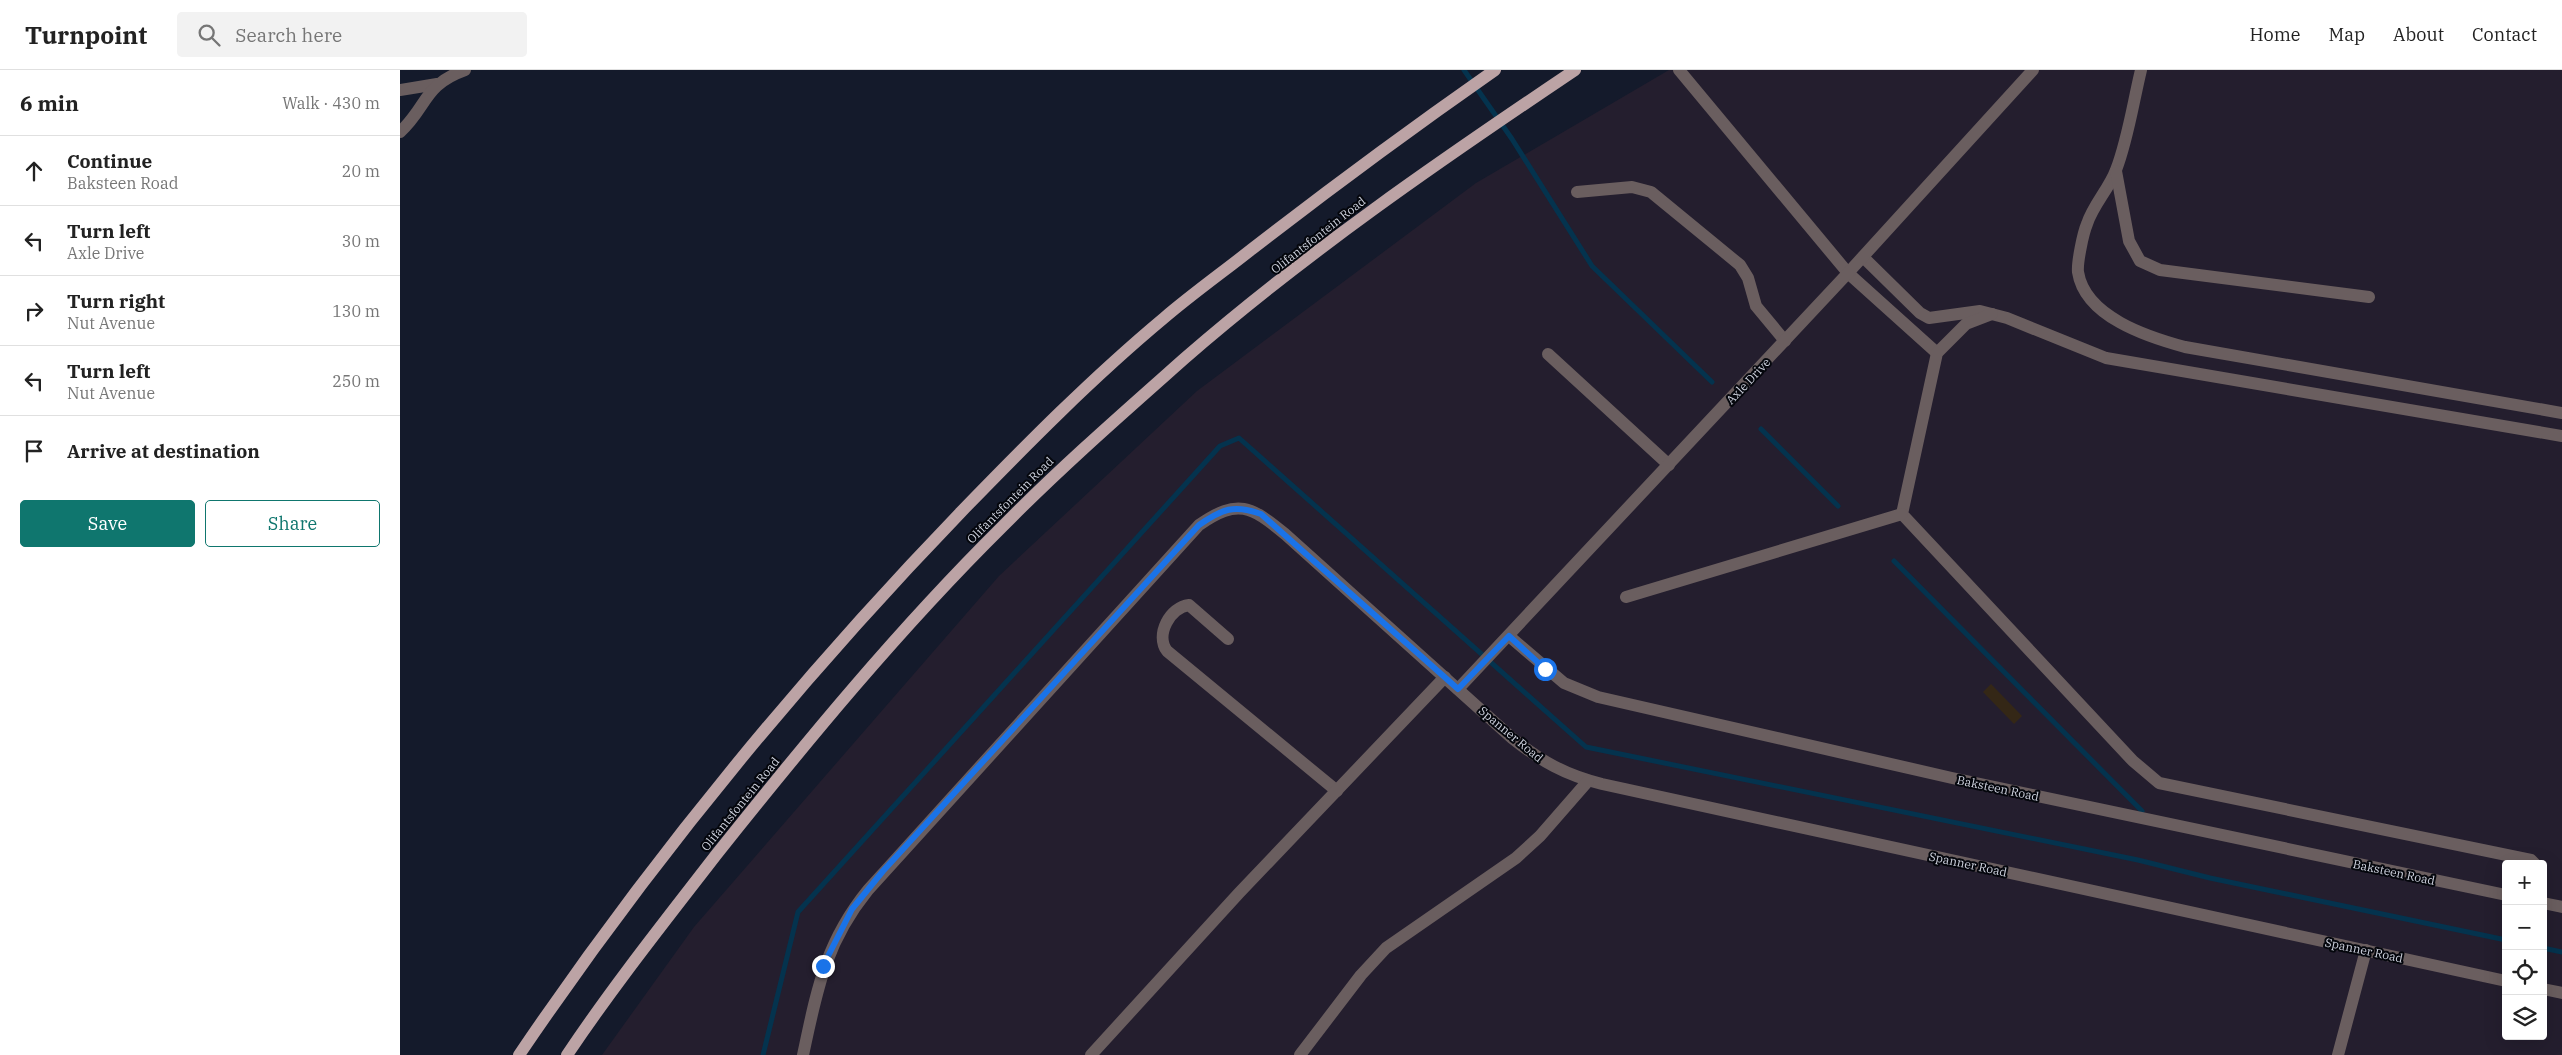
<!DOCTYPE html>
<html lang="en">
<head>
<meta charset="utf-8">
<style>
	body { margin:0; font-family:"IBM Plex Serif",serif; background:#f2f2f2; color:#222 }
	.controls { position:absolute; right:15px; bottom:15px; display:grid; overflow:hidden; border-radius:5px; box-shadow:0 5px 20px #0002 }
	.controls button { width:45px; height:45px; display:grid; place-items:center; padding:0; border:0; border-bottom:1px solid #e0e0e0; background:#fff; color:#222; font:25px sans-serif }
	.stop { position:absolute; width:15px; height:15px; margin:-11px; border:4px solid #1a73e8; border-radius:50%; background:#fff }
	.stop.end { background:#1a73e8; border-color:#fff; box-shadow:0 1px 5px #0008 }
	.list { margin:0; padding:0; list-style:none }
	h2 { display:flex; justify-content:space-between; align-items:center; height:65px; margin:0; padding:0 20px; font-size:21px }
	h2 small { font-size:16px; font-weight:400; color:#767676 }
	.list li { display:grid; grid-template-columns:32px 1fr auto; gap:15px; align-items:center; box-sizing:border-box; height:70px; padding:0 20px; border-top:1px solid #e0e0e0 }
	.list b { display:block; font-size:19px; white-space:nowrap }
	.list p { margin:0; font-size:16px; white-space:nowrap; color:#767676 }
	.list em { font-size:16px; font-style:normal; color:#767676 }
	.actions { display:flex; gap:10px; padding:15px 20px }
	.actions a { flex:1; padding:11px 0; border:1px solid #0f766e; border-radius:5px; text-align:center; font-size:18px; color:#0f766e }
	.actions .main { background:#0f766e; color:#fff }
	.icon { flex:none; width:28px; height:28px; fill:none; stroke:currentColor; stroke-width:2; stroke-linecap:round; stroke-linejoin:round }
	.map { position:relative; flex:none; width:2162px; height:985px; overflow:hidden }
	header { display:flex; align-items:center; gap:30px; box-sizing:border-box; height:70px; padding:0 25px; background:#fff; border-bottom:1px solid #e0e0e0 }
	header strong { font-size:24px }
	nav { display:flex; gap:28px; margin-inline-start:auto; font-size:18px }
	.search { width:350px; height:45px; background:#f2f2f2; display:flex; align-items:center; gap:12px; box-sizing:border-box; padding:0 18px; border-radius:5px; color:#767676; font-size:19px }
	main { display:flex }
	aside { flex:1; background:#fff }
	.map>svg:first-child { display:block }
</style>
</head>
<body>
<header>
<strong>Turnpoint</strong>
<div class="search"><svg class="icon" aria-label="search" viewBox="0 0 24 24"><circle cx="10" cy="10" r="6"/><path d="M15 15l6 6"/></svg>Search here</div>
<nav><a>Home</a><a>Map</a><a>About</a><a>Contact</a></nav>
</header>
<main>
<aside>
<h2>6 min<small>Walk · 430 m</small></h2>
<ul class="list">
<li><svg class="icon" aria-label="ahead" viewBox="0 0 24 24"><path d="M12 20V5M6 11l6-6 6 6"/></svg><div><b>Continue</b><p>Baksteen Road</p></div><em>20 m</em></li>
<li><svg class="icon" aria-label="left" viewBox="0 0 24 24"><path d="M17 20v-9H6M10 6l-5 5 5 5"/></svg><div><b>Turn left</b><p>Axle Drive</p></div><em>30 m</em></li>
<li><svg class="icon" aria-label="right" viewBox="0 0 24 24"><path d="M7 20v-9h11M14 6l5 5-5 5"/></svg><div><b>Turn right</b><p>Nut Avenue</p></div><em>130 m</em></li>
<li><svg class="icon" aria-label="left" viewBox="0 0 24 24"><path d="M17 20v-9H6M10 6l-5 5 5 5"/></svg><div><b>Turn left</b><p>Nut Avenue</p></div><em>250 m</em></li>
<li><svg class="icon" aria-label="arrive" viewBox="0 0 24 24"><path d="M6 21V4h12l-3 4 3 4H6"/></svg><div><b>Arrive at destination</b></div></li>
</ul>
<div class="actions"><a class="main">Save</a><a>Share</a></div>
</aside>
<div class="map">
<svg width="2162" height="985" viewBox="0 0 2162 985">
	<rect width="100%" height="100%" fill="#141a2b"/>
	<path fill="#241e2e" fill-rule="evenodd" d="M1269,0H2162V985H202L294,857L599,506L797,321L1076,113ZM2106,794H2143V966H2106Z"/>
	<g fill="none" stroke-linecap="round" stroke-linejoin="round">
		<g stroke="#04334e" stroke-width="5">
			<polyline points="1064,0 1112,69 1192,196 1312,312"/>
			<polyline points="1361,359 1438,436"/>
			<polyline points="1494,491 1742,741"/>
			<polyline points="2143,878 2162,882"/>
			<polyline points="363,985 398,842 820,376 839,368 1186,677 1738,790 1810,808 2106,870"/>
		</g>
	</g>
	<polygon fill="#342716" points="1591,614 1622,646 1614,654 1583,622"/>
	<g fill="none" stroke-linecap="round" stroke-linejoin="round">
		<g stroke="#6a5e5f" stroke-width="12">
			<polyline points="1279,0 1448,203 1537,283"/>
			<path d="M1741,0C1733,33 1728,69 1716,100C1709,119 1693,135 1687,154C1683,163 1677,193 1678,202C1685,247 1748,267 1785,277L2162,343"/>
			<polyline points="0,20 37,14"/>
			<path d="M0,62C28,36 23,15 65,0"/>
			<polyline points="1716,101 1729,171 1740,191 1760,200 1969,227"/>
			<polyline points="1177,122 1232,117 1251,122 1340,195 1348,208 1356,236 1385,271"/>
			<polyline points="1463,187 1520,243 1529,248 1580,241 1607,248 1706,288 2162,366"/>
			<polyline points="1592,244 1566,254 1537,283 1502,444 1733,691 1759,713 2131,790 2135,794"/>
			<polyline points="1148,284 1269,395"/>
			<polyline points="1226,527 1502,444"/>
			<polyline points="1109,566 1164,613 1198,627 1552,708 2106,825"/>
			<path d="M828,569L789,535C770,537 755,565 767,581L937,721"/>
			<polyline points="1058,619 1448,203 1633,0"/>
			<polyline points="2143,833 2162,837"/>
			<polyline points="2143,919 2162,923"/>
			<path d="M403,985C417,920 425,873 468,820L799,455C838,428 851,436 885,464L1112,668C1141,691 1165,705 1202,714L2106,911"/>
			<polyline points="691,985 839,823 1045,607"/>
			<polyline points="900,985 961,905 986,878 1116,788 1140,766 1188,711"/>
			<polyline points="1938,985 1966,880"/>
		</g>
		<g stroke="#bca3a5" stroke-width="12">
			<path d="M119,985C250,792 399,610 561,442C626,375 692,308 764,248C792,224 823,202 852,179C932,117 1012,58 1095,0"/>
			<path d="M167,985C214,915 265,851 316,785C406,672 499,559 602,457C660,398 723,343 785,288C907,182 1041,90 1175,0"/>
		</g>
	</g>
	<g fill="none" stroke-linecap="round" stroke-linejoin="round">
		<path stroke="#1a73e8" stroke-width="6" d="M423,896L452,839L483,801L799,455C822,439 834,434 861,444L1058,619L1109,566L1145,599"/>
	</g>
	<g text-anchor="middle" dominant-baseline="central" stroke-width="4" stroke-linejoin="round" paint-order="stroke">
		<g font-size="12" fill="#ced2de" stroke="#04060c">
			<text transform="translate(918 165) rotate(-38)">Olifantsfontein Road</text>
			<text transform="translate(1348 311) rotate(-47)">Axle Drive</text>
			<text transform="translate(610 430) rotate(-45)">Olifantsfontein Road</text>
			<text transform="translate(1111 664) rotate(40)">Spanner Road</text>
			<text transform="translate(1598 718) rotate(12)">Baksteen Road</text>
			<text transform="translate(340 734) rotate(-51)">Olifantsfontein Road</text>
			<text transform="translate(1568 794) rotate(12)">Spanner Road</text>
			<text transform="translate(1994 802) rotate(12)">Baksteen Road</text>
			<text transform="translate(1964 880) rotate(12)">Spanner Road</text>
		</g>
	</g>
</svg>
<div class="controls">
<button>+</button>
<button>−</button>
<button><svg class="icon" aria-label="locate" viewBox="0 0 24 24"><circle cx="12" cy="12" r="6"/><path d="M12 2v4M12 18v4M2 12h4M18 12h4"/></svg></button>
<button><svg class="icon" aria-label="layers" viewBox="0 0 24 24"><path d="M12 4l9 5-9 5-9-5zM3 14l9 5 9-5"/></svg></button>
</div>
<div class="stop" style="left:1145px;top:599px"></div>
<div class="stop end" style="left:423px;top:896px"></div>
</div>
</main>
</body>
</html>
